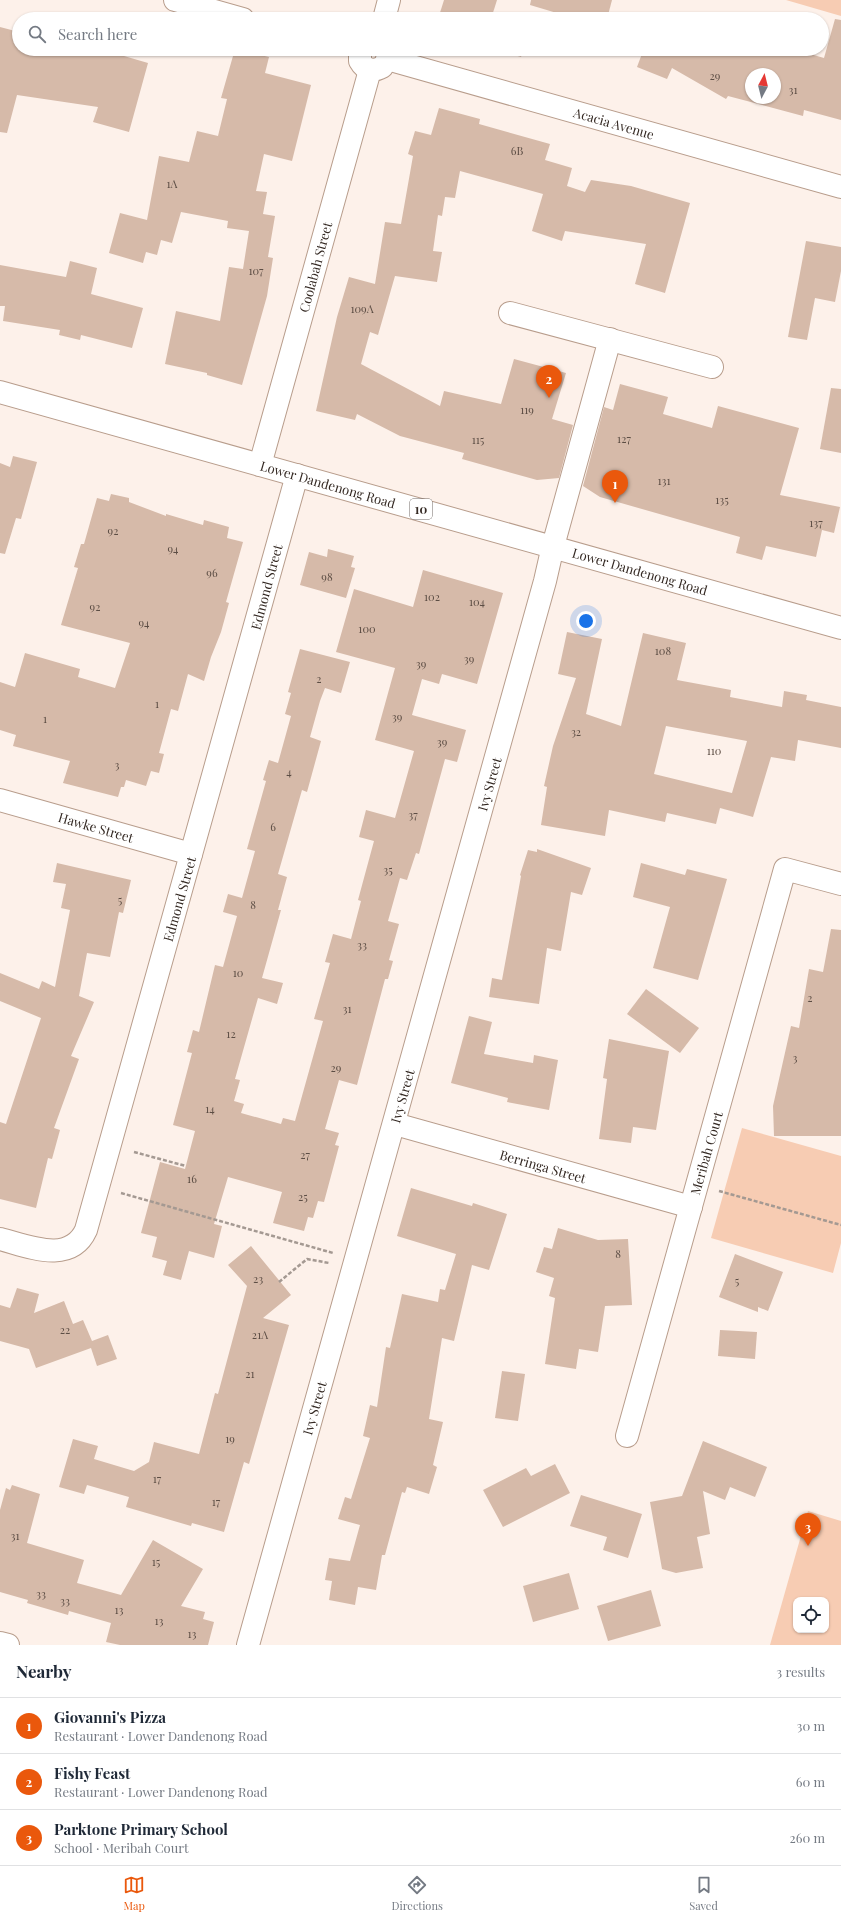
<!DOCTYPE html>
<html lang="en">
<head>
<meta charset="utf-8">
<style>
	body { margin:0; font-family:"Playfair Display",serif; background:#f6f6f7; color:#1f2937 }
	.controls { position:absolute; right:12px; bottom:12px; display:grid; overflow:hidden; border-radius:8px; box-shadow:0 1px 3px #0004 }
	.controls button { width:36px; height:36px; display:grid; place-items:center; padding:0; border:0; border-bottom:1px solid #e0e1e3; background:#fff; color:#1f2937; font:20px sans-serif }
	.compass { position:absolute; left:745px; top:68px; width:36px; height:36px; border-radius:50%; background:#fff; box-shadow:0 1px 3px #0004; rotate:7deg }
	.you { position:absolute; left:586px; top:621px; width:14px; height:14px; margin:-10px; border:3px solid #fff; border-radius:50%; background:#1a73e8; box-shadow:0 0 0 6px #1a73e833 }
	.badge { display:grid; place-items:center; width:26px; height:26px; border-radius:50%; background:#ea580c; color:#fff; font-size:13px; font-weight:700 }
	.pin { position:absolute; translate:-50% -33px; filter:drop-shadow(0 1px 2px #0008) }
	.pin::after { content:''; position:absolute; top:21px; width:14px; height:12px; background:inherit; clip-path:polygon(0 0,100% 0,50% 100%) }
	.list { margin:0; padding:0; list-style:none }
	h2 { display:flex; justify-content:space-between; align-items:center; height:52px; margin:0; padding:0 16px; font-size:17px }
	h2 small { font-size:13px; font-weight:400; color:#747a83 }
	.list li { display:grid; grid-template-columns:26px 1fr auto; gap:12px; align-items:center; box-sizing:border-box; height:56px; padding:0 16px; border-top:1px solid #e0e1e3 }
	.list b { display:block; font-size:15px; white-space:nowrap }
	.list p { margin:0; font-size:13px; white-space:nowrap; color:#747a83 }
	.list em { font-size:13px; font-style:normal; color:#747a83 }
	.icon { flex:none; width:22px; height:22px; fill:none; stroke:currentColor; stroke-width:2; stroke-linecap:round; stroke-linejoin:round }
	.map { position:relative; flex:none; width:841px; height:1645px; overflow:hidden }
	.search { position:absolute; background:#fff; box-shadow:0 1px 3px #0004; left:12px; right:12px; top:12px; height:44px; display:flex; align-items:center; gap:10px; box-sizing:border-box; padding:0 14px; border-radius:22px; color:#747a83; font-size:15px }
	.sheet { height:220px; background:#fff }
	nav { display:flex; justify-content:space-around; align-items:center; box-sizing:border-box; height:56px; border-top:1px solid #e0e1e3; background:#fff; font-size:11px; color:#747a83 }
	nav a { display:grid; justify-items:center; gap:2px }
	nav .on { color:#ea580c }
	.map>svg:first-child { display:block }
</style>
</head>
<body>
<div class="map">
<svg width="841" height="1645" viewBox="0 0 841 1645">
	<rect width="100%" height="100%" fill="#fdf1ea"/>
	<g fill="#f7ccb3" fill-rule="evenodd">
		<polygon points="786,0 841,0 841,16"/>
		<polygon points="742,1128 841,1156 841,1243 833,1273 711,1238"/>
		<path d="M808,1511L841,1521V1645H770ZM796,1600H826V1630H796Z"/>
	</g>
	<g fill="#d6baa9" fill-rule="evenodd">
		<polygon points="444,0 497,0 491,19 438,19"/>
		<polygon points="531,0 612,0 607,19 577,19 530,5"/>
		<path d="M835,19L841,20V120L804,110L803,116L728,96L726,99L672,68L667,79L637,67L643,51L640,49H793L824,58ZM751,74H775V98H751Z"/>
		<polygon points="0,27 19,32 19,49 100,49 148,63 129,132 93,122 98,107 17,95 7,133 0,132"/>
		<polygon points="235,49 269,57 265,73 311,85 292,161 264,154 256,191 267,192 263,214 275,216 268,257 273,258 267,296 242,385 207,375 207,373 165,364 176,311 220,321 229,267 243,269 249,231 227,228 228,221 181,212 172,243 161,240 157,255 146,252 143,263 109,253 120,213 147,220 159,156 189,162 197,131 218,136 227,99 221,98"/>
		<polygon points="501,49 524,49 521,57 500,51"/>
		<polygon points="439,108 480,119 479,124 550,144 545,160 572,168 567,186 585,192 591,180 631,186 690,203 665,293 635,284 646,244 565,231 562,241 532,231 543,194 460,171 455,198 445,197 442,216 438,215 433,251 442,252 437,282 395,276 378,335 370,332 361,364 440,406 444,391 501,404 514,359 566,373 552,419 573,425 559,478 537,480 462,459 464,453 400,436 357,414 355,420 316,411 337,317 349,277 375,284 385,222 401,224 413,156 408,154 415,131 431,135"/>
		<polygon points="806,241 841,247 841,271 835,302 815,298 807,340 788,337"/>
		<polygon points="70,261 97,268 91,294 143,308 132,348 81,335 80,340 59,335 60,330 3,321 5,306 0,306 0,265 66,277"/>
		<polygon points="620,384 668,397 663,414 712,428 718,406 799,428 780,495 840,507 834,533 822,530 816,557 766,546 762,560 736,553 740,537 600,497 583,486 604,407 613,410"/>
		<polygon points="831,388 841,389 841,453 820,449"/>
		<polygon points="13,456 37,462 21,519 16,518 5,554 0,553 0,463 10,467"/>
		<polygon points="111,494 129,498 129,502 166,516 166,514 203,525 204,520 229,527 227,538 243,542 226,602 229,603 221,632 211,657 204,681 188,674 178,711 171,709 159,753 164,754 159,773 151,771 146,786 126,780 124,787 121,787 118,797 63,783 70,761 13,746 16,735 0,730 0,682 15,687 25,653 80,669 78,677 115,688 130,643 61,625 78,568 74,567 81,544 84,544 97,498 109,501"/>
		<polygon points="328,549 354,556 351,567 355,568 346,598 300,585 309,552 327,557"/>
		<polygon points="423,570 503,593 477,684 442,674 439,684 422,679 412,715 466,730 457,762 445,759 419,854 416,853 407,880 400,878 388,921 399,924 389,960 393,961 388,979 385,979 357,1085 339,1080 325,1129 339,1133 335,1145 339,1146 324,1202 318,1201 313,1218 308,1217 304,1231 273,1223 282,1192 228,1177 214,1224 222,1226 214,1258 189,1251 181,1280 163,1275 167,1261 152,1257 157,1237 141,1233 160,1162 185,1169 195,1131 173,1125 192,1053 187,1052 193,1030 199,1032 215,965 223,967 237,916 223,912 228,894 242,898 255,851 247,849 266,781 263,780 269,760 278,763 291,716 285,714 291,693 288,692 300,649 350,662 341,693 325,688 320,701 310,737 321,741 307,792 302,790 278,874 287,877 278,910 281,910 262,978 283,983 277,1004 258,998 235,1079 240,1080 234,1101 244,1104 241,1113 281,1124 283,1118 295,1121 323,1021 314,1019 330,963 325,962 333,934 351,939 361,901 358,900 374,841 359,837 366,810 395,818 414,751 375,740 395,668 336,652 354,589 413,607"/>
		<path d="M567,632L602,639L586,714L621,726L643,633L686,643L677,680L731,690L730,697L782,707L784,691L807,695L806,700L841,707V748L798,740L795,761L771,757L753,817L720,808L716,824L667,813L665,822L609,810L605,836L541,825L547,787L544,786L553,746L576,678L558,674ZM666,726L747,741L732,793L654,774Z"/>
		<polygon points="537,849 591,868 582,895 571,892 561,951 547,948 539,1004 489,997 492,978 502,980 521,876 520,875 528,850 537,852"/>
		<polygon points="57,863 131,880 123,913 119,912 110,957 87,953 79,996 94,1002 71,1056 79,1059 54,1128 60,1130 52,1159 48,1158 36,1208 0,1199 0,1122 6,1124 41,1018 0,1001 0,973 39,989 42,981 55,987 70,910 61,908 66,884 53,882"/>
		<polygon points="641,863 685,875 687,869 727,879 698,980 653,968 670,907 633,897"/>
		<polygon points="831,929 841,930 841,1136 774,1136 773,1106 791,1026 799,1028 809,969 823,972"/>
		<polygon points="646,989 699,1028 680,1053 627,1014"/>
		<polygon points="469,1016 492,1022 484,1054 533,1063 534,1055 558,1060 549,1110 507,1102 508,1098 451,1083"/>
		<polygon points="609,1039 669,1051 656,1130 633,1127 631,1143 599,1139 607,1079 603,1078"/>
		<polygon points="411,1188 472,1206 473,1203 507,1214 489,1270 472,1265 454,1341 442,1338 429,1419 443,1422 433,1465 437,1467 429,1494 407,1487 405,1493 402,1492 385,1555 382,1555 376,1590 358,1587 355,1605 329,1600 332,1581 325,1580 329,1558 350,1561 360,1525 338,1519 345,1497 351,1499 370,1438 363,1436 370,1405 377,1407 386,1347 390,1348 402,1294 438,1302 440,1289 445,1290 456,1254 397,1236"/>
		<polygon points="558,1228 598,1240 628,1239 632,1305 605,1306 598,1352 579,1349 576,1369 545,1364 555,1298 549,1296 554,1278 536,1272 544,1247 552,1249"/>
		<polygon points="251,1246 291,1295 263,1318 289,1325 249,1464 244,1462 224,1532 192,1523 191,1526 126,1507 129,1497 87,1485 84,1494 59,1487 73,1439 98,1446 94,1459 134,1471 149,1462 154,1442 199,1454 215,1393 218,1394 247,1286 228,1265"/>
		<polygon points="735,1254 783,1272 768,1311 758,1307 758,1312 719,1297"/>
		<polygon points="17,1288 39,1294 34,1313 64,1301 73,1324 83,1320 92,1341 108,1335 117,1359 97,1366 91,1348 36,1368 29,1349 0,1341 0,1305 10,1308"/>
		<polygon points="720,1330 757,1332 755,1359 718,1356"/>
		<polygon points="502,1371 525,1374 518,1421 495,1418"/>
		<polygon points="703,1441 767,1467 755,1497 730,1487 725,1500 703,1491 710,1534 697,1537 703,1568 676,1573 662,1569 650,1502 682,1496"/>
		<polygon points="555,1464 570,1493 503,1527 483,1490 526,1468 531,1476"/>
		<polygon points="12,1485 40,1494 27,1543 84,1560 77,1583 121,1595 153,1540 203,1569 181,1606 205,1612 203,1619 214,1622 208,1645 120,1645 106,1642 111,1623 69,1611 68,1615 27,1603 28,1600 0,1592 0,1510 6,1488 10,1490"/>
		<polygon points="581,1495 642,1514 628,1558 603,1550 607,1537 570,1526"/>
		<polygon points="569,1573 579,1609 533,1622 523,1586"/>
		<polygon points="651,1590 661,1626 608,1641 597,1606"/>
	</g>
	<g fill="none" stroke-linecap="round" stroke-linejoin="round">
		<g stroke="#b89d8c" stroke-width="24">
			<g id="minor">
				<polyline points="175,0 243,19"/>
				<polyline points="384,19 389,0"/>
				<path d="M360,49V61C365,70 373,72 382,67"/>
				<polyline points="387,59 841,187"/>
				<polyline points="510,313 712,367"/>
				<polyline points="260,465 370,70"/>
				<polyline points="0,800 191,854"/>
				<polyline points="395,1124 691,1207"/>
				<path d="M0,1239C28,1246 70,1265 86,1230L297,475"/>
				<polyline points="627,1436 785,869 841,884"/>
				<polyline points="0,1643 8,1645"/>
				<polyline points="248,1645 545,581 553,546 610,339"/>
			</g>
		</g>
		<g stroke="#b89d8c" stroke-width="24">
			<polyline id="highway" points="0,392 841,628"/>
		</g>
		<g stroke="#a49992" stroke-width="2.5" stroke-dasharray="4 2" stroke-linecap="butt">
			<polyline points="134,1152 186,1166"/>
			<polyline points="719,1191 841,1225"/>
			<polyline points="121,1193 333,1253"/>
			<polyline points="279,1282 307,1259 329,1263"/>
		</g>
		<use href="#minor" stroke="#fff" stroke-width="22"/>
		<use href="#highway" stroke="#fff" stroke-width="22"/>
	</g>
	<g text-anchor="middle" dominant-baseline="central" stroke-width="3" stroke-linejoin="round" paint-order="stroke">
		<g font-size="11" fill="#5c4d44">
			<text x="715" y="75">29</text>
			<text x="793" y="89">31</text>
			<text x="517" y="150">6B</text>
			<text x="172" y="183">1A</text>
			<text x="256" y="270">107</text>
			<text x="362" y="308">109A</text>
			<text x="527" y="409">119</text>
			<text x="624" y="438">127</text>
			<text x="478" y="439">115</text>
			<text x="664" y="480">131</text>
			<text x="722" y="499">135</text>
			<text x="816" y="522">137</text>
			<text x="113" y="530">92</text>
			<text x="173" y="548">94</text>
			<text x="212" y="572">96</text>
			<text x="327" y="576">98</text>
			<text x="432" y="596">102</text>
			<text x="477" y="601">104</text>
			<text x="95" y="606">92</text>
			<text x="144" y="622">94</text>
			<text x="367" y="628">100</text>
			<text x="663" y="650">108</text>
			<text x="469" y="658">39</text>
			<text x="421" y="663">39</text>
			<text x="319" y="678">2</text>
			<text x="157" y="703">1</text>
			<text x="397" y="716">39</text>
			<text x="45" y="718">1</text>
			<text x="576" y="731">32</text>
			<text x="442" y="741">39</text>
			<text x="714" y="750">110</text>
			<text x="117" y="764">3</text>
			<text x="289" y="771">4</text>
			<text x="413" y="814">37</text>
			<text x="273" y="826">6</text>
			<text x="388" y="869">35</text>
			<text x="120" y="899">5</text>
			<text x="253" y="904">8</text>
			<text x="362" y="944">33</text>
			<text x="238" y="972">10</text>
			<text x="810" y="997">2</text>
			<text x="347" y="1008">31</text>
			<text x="231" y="1033">12</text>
			<text x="795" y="1057">3</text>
			<text x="336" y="1067">29</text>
			<text x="210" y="1108">14</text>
			<text x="305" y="1154">27</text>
			<text x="192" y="1178">16</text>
			<text x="303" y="1196">25</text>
			<text x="618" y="1253">8</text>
			<text x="258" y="1278">23</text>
			<text x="737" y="1280">5</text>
			<text x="65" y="1329">22</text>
			<text x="260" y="1334">21A</text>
			<text x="250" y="1373">21</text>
			<text x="230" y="1438">19</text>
			<text x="157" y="1478">17</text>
			<text x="216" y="1501">17</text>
			<text x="15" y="1535">31</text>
			<text x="156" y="1561">15</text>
			<text x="41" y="1593">33</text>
			<text x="65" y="1600">33</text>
			<text x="119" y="1609">13</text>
			<text x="159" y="1620">13</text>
			<text x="192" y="1633">13</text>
		</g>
		<rect fill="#fff" stroke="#716965" stroke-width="1" x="410" y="499" width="22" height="20" rx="3"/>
		<g font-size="12" font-weight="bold" fill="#342923">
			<text x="421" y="509">10</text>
		</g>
		<g font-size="13" fill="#342923" stroke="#fff">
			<text transform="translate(614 123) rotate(16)">Acacia Avenue</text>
			<text transform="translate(315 267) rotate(-75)">Coolabah Street</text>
			<text transform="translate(328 484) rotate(16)">Lower Dandenong Road</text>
			<text transform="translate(640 571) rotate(16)">Lower Dandenong Road</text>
			<text transform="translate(266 587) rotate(-75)">Edmond Street</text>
			<text transform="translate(489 784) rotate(-74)">Ivy Street</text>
			<text transform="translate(96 827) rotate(16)">Hawke Street</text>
			<text transform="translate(179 899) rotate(-74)">Edmond Street</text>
			<text transform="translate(402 1096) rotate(-74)">Ivy Street</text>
			<text transform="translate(706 1153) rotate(-74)">Meribah Court</text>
			<text transform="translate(543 1166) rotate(16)">Berringa Street</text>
			<text transform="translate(314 1408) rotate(-74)">Ivy Street</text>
		</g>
	</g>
</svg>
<div class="controls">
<button><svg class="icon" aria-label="locate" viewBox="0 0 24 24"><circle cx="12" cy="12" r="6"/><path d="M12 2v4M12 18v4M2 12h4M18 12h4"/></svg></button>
</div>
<svg class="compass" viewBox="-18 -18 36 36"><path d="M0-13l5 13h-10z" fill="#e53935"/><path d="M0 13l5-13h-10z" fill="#747a83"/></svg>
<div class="you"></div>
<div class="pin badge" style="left:615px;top:503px">1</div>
<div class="pin badge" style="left:549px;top:398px">2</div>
<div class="pin badge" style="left:808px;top:1546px">3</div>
<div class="search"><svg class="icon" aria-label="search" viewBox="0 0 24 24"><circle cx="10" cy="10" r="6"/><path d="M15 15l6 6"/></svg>Search here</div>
</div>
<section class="sheet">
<h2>Nearby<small>3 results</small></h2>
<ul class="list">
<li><span class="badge">1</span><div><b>Giovanni's Pizza</b><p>Restaurant · Lower Dandenong Road</p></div><em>30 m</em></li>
<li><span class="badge">2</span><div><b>Fishy Feast</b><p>Restaurant · Lower Dandenong Road</p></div><em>60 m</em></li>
<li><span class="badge">3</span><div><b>Parktone Primary School</b><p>School · Meribah Court</p></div><em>260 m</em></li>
</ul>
</section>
<nav>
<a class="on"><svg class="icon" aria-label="map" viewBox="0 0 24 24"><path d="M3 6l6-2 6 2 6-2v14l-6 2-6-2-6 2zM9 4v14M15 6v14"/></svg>Map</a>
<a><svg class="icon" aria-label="directions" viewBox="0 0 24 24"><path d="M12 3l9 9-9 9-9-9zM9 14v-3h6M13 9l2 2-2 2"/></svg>Directions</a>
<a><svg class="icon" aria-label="saved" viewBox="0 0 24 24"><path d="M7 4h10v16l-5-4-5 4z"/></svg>Saved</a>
</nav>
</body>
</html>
